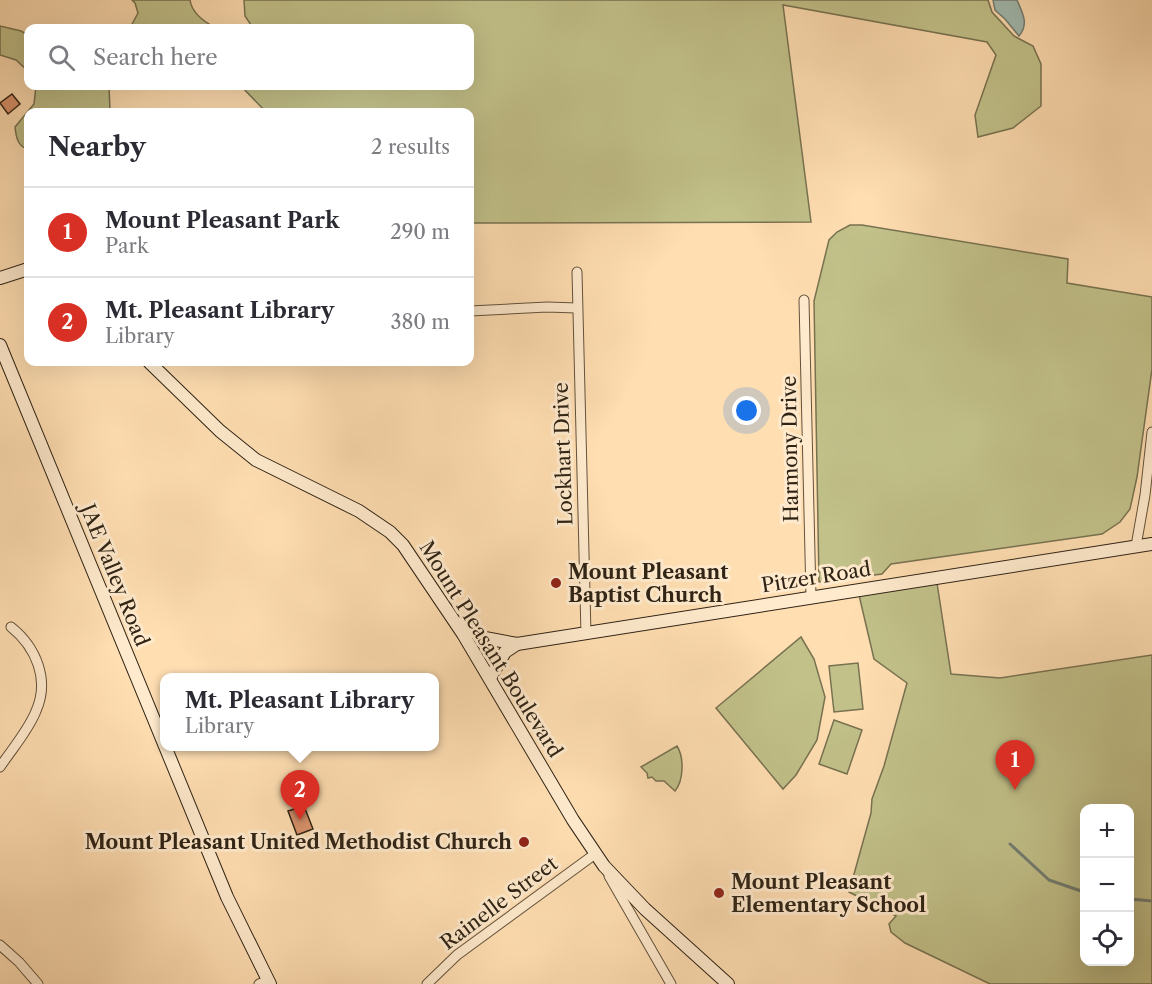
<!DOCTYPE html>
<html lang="en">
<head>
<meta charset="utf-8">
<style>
	body { margin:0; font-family:"Libre Caslon Text",serif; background:#f7f7f7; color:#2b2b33 }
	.controls { position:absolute; right:18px; bottom:18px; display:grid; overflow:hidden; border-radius:12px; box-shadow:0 6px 24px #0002 }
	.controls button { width:54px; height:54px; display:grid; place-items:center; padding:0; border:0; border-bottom:2px solid #e1e1e2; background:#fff; color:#2b2b33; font:30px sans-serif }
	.you { position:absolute; left:747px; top:411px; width:21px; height:21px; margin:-15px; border:4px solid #fff; border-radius:50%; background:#1a73e8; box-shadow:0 0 0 9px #1a73e833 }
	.badge { display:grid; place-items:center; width:39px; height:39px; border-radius:50%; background:#d93025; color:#fff; font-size:20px; font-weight:700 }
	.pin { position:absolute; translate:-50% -50px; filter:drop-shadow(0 2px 3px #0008) }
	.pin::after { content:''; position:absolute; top:32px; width:21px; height:18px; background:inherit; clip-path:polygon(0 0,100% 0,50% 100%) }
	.popup { position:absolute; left:160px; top:673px; width:279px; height:78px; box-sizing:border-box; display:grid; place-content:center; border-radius:12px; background:#fff; filter:drop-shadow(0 2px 4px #0005); font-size:20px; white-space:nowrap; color:#7c7c81 }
	.popup b { font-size:22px; color:#2b2b33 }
	.popup::after { content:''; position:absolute; left:50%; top:100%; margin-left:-12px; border:12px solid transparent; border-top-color:#fff }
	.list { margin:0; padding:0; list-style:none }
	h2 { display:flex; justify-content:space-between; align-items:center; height:78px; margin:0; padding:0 24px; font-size:26px }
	h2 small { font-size:20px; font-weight:400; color:#7c7c81 }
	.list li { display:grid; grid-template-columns:39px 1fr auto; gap:18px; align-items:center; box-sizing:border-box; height:90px; padding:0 24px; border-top:2px solid #e1e1e2 }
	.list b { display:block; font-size:22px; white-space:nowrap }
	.list p { margin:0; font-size:20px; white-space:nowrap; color:#7c7c81 }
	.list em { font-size:20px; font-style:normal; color:#7c7c81 }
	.icon { flex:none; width:33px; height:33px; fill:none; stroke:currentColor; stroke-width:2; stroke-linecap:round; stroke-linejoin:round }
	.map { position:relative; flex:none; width:1152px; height:984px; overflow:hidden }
	.search { position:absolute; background:#fff; box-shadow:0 6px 24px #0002; left:24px; top:24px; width:450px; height:66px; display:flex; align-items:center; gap:15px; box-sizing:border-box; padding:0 21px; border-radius:12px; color:#7c7c81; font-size:22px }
	.panel { position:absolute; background:#fff; box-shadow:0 6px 24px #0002; left:24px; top:108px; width:450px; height:258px; border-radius:12px }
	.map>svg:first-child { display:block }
</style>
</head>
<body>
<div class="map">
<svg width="1152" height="984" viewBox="0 0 1152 984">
	<rect width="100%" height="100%" fill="#ffdeb2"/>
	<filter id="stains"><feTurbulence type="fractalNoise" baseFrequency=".00333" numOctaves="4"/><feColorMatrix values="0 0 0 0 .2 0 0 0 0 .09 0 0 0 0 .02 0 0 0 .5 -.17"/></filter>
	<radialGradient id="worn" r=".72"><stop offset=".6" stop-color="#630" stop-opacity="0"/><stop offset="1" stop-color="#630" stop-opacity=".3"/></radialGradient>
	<g fill="#c2c18a" stroke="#787250" stroke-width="1.5" fill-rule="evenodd">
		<path d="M132,0H190C192,14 204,22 216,28H130L138,13L135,3Z"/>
		<polygon points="244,0 988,0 992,12 1014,36 1033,46 1041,64 1041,106 1013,128 978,137 975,115 996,55 987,42 783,5 811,222 470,223 470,112 266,112 241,86 470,86 470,28 253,28 245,16"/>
		<polygon points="0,26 21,31 28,35 28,71 16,60 0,55"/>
		<path d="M36,86H109L110,111L109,112H28V149C18,147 16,137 15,127L34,104Z"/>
		<polygon points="850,225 862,225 1068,259 1067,283 1152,297 1152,369 1137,477 1130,509 1120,522 1102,534 891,564 882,574 819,582 814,301 829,240 837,232"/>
		<path d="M937,583L951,674L1000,678L1152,655V984H990L905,943L891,932L889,924L896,916L849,892L871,813L872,799L884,766L907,683L874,659L859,595ZM1084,808H1130V962H1084Z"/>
		<polygon points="801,637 814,659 825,697 817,740 796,775 783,789 716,708"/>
		<polygon points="858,663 863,709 834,712 829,666"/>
		<polygon points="834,720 862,730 847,774 819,764"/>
		<path d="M677,746C684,757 684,780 675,791L664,781H656L652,777L648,778L647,773L641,767Z"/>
	</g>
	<path fill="#a1bbb1" stroke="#737e73" stroke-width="1.5" d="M993,0H1017C1023,14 1029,24 1019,36L1005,19L995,10Z"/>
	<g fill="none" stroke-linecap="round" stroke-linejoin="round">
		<g stroke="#737e73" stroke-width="3">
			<polyline points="1010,844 1049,880 1084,892"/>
			<polyline points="1130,899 1152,901"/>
		</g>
	</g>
	<g fill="#db936d" stroke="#2f2315" stroke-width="1.5">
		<polygon points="12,94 20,104 8,114 0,103"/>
		<polygon points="304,806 313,829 297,835 288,811"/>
	</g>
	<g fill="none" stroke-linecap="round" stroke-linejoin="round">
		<g stroke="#63523c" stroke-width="11">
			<g id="street">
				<polyline points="577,272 586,634"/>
				<polyline points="804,300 811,597"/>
				<polyline points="470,311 547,307 577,308"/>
				<polyline points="1136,546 1145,495 1152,432"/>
				<path d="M0,767C12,749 28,731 36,711C50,680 36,647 11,627"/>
				<polyline points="609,876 671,984"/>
				<polyline points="0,945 19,962 38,984"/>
				<polyline points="259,984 268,980"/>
				<polyline points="427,984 457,955 595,854"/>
			</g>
		</g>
		<g stroke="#2f2315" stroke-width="14">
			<g id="secondary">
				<polyline points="0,278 28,269"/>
				<polyline points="0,345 227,897 270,984"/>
				<polyline points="149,362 220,431 256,460 359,511 390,532 403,545 463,634 573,820 604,866 645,909 728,984"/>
				<polyline points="457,623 485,638 517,644 1152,544"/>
				<polyline points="490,678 505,652 517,644"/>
			</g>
		</g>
		<use href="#street" stroke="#ffeacd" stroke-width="9"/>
		<use href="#secondary" stroke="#ffeacd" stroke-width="12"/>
	</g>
	<g fill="#8f2418" stroke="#ffeacd" stroke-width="2">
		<circle cx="556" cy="583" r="6"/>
		<circle cx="524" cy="842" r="6"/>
		<circle cx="719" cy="893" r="6"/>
	</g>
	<g text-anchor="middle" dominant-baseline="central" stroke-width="6" stroke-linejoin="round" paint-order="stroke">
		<g font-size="20" fill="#2f2315" stroke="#ffeacd">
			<text transform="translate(790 449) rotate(-91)">Harmony Drive</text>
			<text transform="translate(563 454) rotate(-92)">Lockhart Drive</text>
			<text transform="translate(115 575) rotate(68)">JAE Valley Road</text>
			<text transform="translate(816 577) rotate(-9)">Pitzer Road</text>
			<text transform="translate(491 649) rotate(58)">Mount Pleasant Boulevard</text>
			<text transform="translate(499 903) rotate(-37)">Rainelle Street</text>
		</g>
		<g font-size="20" font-weight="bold" fill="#2f2315" stroke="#ffeacd" text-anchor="start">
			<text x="568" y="572">Mount Pleasant<tspan x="568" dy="23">Baptist Church</tspan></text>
			<text x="512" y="842" text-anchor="end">Mount Pleasant United Methodist Church</text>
			<text x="731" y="882">Mount Pleasant<tspan x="731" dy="23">Elementary School</tspan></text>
		</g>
	</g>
	<rect width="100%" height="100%" filter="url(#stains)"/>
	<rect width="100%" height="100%" fill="url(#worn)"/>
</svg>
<div class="controls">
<button>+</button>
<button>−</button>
<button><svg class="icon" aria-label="locate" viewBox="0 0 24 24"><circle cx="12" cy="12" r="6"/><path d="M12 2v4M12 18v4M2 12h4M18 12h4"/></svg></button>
</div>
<div class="you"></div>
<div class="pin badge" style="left:1015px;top:790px">1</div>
<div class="pin badge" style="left:300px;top:820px">2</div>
<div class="popup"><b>Mt. Pleasant Library</b>Library</div>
<div class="search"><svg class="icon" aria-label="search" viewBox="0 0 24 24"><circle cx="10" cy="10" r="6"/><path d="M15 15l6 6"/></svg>Search here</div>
<section class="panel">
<h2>Nearby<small>2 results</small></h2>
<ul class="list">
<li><span class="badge">1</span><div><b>Mount Pleasant Park</b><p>Park</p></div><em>290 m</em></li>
<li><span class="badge">2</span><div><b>Mt. Pleasant Library</b><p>Library</p></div><em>380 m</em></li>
</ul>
</section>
</div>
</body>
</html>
